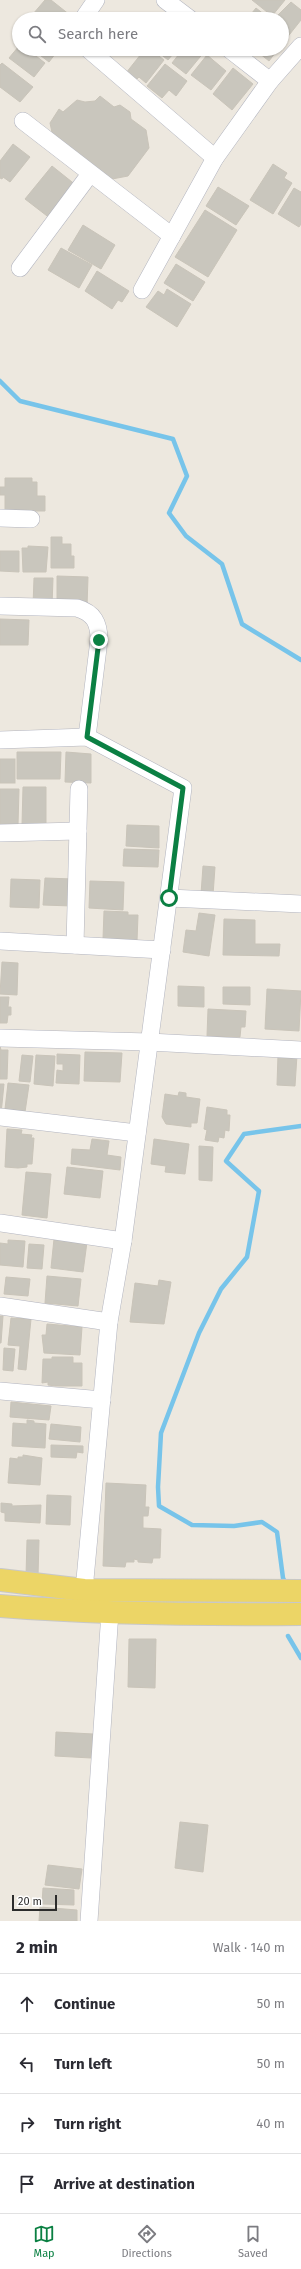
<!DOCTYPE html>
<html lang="en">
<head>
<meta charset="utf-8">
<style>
	body { margin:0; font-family:"Fira Sans",sans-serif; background:#f7f7f7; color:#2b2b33 }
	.scale { position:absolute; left:12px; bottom:10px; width:45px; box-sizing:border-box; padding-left:4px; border:2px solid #2c2c2c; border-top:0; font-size:11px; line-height:14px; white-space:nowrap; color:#2c2c2c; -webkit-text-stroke:3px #fff; paint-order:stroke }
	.stop { position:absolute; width:12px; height:12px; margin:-9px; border:3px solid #0b8043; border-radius:50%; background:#fff }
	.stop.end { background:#0b8043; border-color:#fff; box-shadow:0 1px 4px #0008 }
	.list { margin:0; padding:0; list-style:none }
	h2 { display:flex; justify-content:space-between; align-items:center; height:52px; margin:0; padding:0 16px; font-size:17px }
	h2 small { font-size:13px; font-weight:400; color:#7c7c81 }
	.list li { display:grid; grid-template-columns:26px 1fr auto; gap:12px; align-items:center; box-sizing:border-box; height:60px; padding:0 16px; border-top:1px solid #e1e1e2 }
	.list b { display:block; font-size:15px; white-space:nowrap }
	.list em { font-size:13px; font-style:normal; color:#7c7c81 }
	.icon { flex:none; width:22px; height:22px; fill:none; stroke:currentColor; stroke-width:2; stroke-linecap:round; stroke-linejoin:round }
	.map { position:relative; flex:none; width:301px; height:1921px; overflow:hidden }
	.search { position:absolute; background:#fff; box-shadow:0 1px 3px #0004; left:12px; right:12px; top:12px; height:44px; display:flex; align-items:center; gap:10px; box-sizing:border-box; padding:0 14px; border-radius:22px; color:#7c7c81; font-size:15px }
	.sheet { height:292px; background:#fff }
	nav { display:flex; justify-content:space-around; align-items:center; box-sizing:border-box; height:56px; border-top:1px solid #e1e1e2; background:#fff; font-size:11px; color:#7c7c81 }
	nav a { display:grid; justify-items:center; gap:2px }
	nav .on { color:#0b8043 }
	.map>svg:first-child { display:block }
</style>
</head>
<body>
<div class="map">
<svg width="301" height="1921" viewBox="0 0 301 1921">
	<rect width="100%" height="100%" fill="#ede8df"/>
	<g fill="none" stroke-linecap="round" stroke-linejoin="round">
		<g stroke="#77c4ea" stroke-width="4.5">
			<polyline points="0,381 20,401 173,439 187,476 169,513 186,536 222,564 242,624 301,660"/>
			<polyline points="286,1584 283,1578 277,1532 262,1522 234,1526 192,1525 159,1506 158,1487 161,1433 199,1333 221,1289 247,1257 259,1191 226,1161 244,1134 301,1126"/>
			<polyline points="288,1636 301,1658"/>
		</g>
	</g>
	<g fill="#c9c6bd" stroke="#c9c4b9">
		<polygon points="45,0 51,0 75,19 39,19 33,14"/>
		<polygon points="252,0 285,0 272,16"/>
		<polygon points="291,2 301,10 301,20 282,44 282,19 277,19 277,16"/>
		<polygon points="256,8 270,19 247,19"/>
		<polygon points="106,15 112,19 103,19"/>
		<polygon points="19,46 19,49 27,49 45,63 34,77 9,58"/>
		<polygon points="32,49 59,49 49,62"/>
		<polygon points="96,49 112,49 106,57"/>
		<polygon points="145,49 150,49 164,60 146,83 139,77 135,81 126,73"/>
		<polygon points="154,49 177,49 168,60"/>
		<polygon points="183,49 205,51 186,74 172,63"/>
		<polygon points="254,49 278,49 269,61"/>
		<polygon points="207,55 226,71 211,90 191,75"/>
		<polygon points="2,63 33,87 20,102 0,87 0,65"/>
		<polygon points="165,64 187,81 176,96 169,90 162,98 147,86"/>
		<polygon points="233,68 253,84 232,110 213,94"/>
		<polygon points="100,96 114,107 120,105 130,112 131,119 146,130 149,148 128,176 112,179 53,137 50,123 59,109 63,112 77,100 85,102 95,101"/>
		<polygon points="13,144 30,157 10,182 3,177 2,179 0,178 0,161"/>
		<polygon points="273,164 287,173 284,178 292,183 273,214 250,200"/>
		<polygon points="52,166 77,186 51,219 25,199"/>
		<polygon points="218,187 249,206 236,225 206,206"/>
		<polygon points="294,188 301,192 301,224 299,227 278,214"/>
		<polygon points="205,210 237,230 208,277 175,257"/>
		<polygon points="83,225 115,245 101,269 68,250"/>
		<polygon points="61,248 92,265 79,288 48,270"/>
		<polygon points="176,264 205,282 193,301 164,283"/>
		<polygon points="97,271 129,291 122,302 118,300 112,309 85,291"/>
		<polygon points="167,289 191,304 177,327 146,307 158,291 164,295"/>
		<polygon points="5,478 32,478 32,482 37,482 37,496 45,496 45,511 5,511 5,495 0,495 0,487 5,487"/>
		<polygon points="51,537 62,537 62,544 71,544 71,556 74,556 74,568 51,568"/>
		<polygon points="28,546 48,547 46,572 23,572 22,548 28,548"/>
		<polygon points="0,551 19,551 19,572 0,571"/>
		<polygon points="57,576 88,577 87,606 57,606"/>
		<polygon points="34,578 53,578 52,606 33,606"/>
		<polygon points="0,619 29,620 28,645 0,645"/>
		<polygon points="17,752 61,752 60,779 17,779"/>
		<polygon points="66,752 91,754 91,783 65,782"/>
		<rect x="0" y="759" width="15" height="24"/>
		<polygon points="23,787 46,787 46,825 22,825"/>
		<polygon points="0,789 19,789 18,825 4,824 3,828 0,827"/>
		<polygon points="127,825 159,826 159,848 126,846"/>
		<polygon points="124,849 159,850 158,867 123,866"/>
		<polygon points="203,866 215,867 213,895 201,894"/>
		<polygon points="45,878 73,879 72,906 43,905"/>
		<polygon points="11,879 40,880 39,908 10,907"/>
		<polygon points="90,881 124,882 123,910 89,908"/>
		<polygon points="104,911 128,912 128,915 138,915 137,941 103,939"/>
		<polygon points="199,913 215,915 209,956 183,952 186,930 196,931"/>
		<polygon points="224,919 255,920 255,944 280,944 279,956 223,955"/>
		<polygon points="2,962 18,963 17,995 0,994"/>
		<polygon points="178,986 204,987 204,1007 178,1006"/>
		<polygon points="223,987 250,987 250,1005 223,1004"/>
		<polygon points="267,989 301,991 299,1031 265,1029"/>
		<polygon points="0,997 9,997 8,1007 11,1007 11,1015 8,1015 7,1023 0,1023"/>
		<polygon points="208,1009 246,1011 245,1027 241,1027 240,1037 207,1036"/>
		<polygon points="0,1046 1,1050 8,1050 7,1079 0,1079"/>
		<polygon points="85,1052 122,1053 120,1082 84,1081"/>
		<polygon points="57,1054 80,1055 79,1084 56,1083 57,1070 63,1071 63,1064 57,1064"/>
		<polygon points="22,1055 33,1056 30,1082 19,1081"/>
		<polygon points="36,1055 55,1056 53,1086 34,1084"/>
		<polygon points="278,1055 297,1055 295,1086 277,1085"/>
		<polygon points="8,1083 29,1085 25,1112 5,1109"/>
		<polygon points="0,1084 4,1084 1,1114 0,1114"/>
		<polygon points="179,1092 186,1093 186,1097 200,1099 197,1123 191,1123 191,1127 166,1124 162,1117 165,1094 178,1096"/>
		<polygon points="207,1107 227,1110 227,1115 230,1115 229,1131 225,1130 224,1138 219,1137 218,1142 205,1140 207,1130 204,1129"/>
		<polygon points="7,1129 22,1130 21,1134 32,1135 31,1138 34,1138 32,1164 27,1164 27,1167 18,1168 5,1167"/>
		<polygon points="92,1139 109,1141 107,1155 121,1157 120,1170 71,1164 72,1149 90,1150"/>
		<polygon points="154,1139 189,1144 185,1174 165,1172 166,1166 151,1164"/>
		<polygon points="199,1146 213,1147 212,1181 199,1180"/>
		<polygon points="67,1167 103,1171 100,1198 64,1194"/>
		<polygon points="26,1172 51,1174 47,1218 22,1215"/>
		<polygon points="54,1239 87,1242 83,1272 51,1268"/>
		<polygon points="8,1240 25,1241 23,1267 0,1265 0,1243 8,1244"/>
		<polygon points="29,1244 44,1245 42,1269 27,1268"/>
		<polygon points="47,1276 81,1279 78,1306 45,1303"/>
		<polygon points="6,1277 30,1279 28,1296 4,1294"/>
		<polygon points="159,1280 171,1282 164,1324 130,1322 135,1283 158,1286"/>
		<polygon points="0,1316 3,1316 1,1343 0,1343"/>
		<polygon points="11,1318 31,1319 26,1370 18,1369 20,1346 8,1345"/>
		<polygon points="47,1324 82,1327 80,1355 44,1353 42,1335 46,1335"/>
		<polygon points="4,1348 15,1349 13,1371 3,1370"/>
		<polygon points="52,1357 73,1357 73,1363 82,1363 82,1386 56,1386 48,1385 48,1382 42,1383 43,1359 52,1359"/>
		<polygon points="11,1402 51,1406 49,1420 10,1417"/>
		<polygon points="27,1420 34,1421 34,1423 46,1424 45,1448 12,1446 13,1423 27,1424"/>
		<polygon points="51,1424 81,1427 80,1442 49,1439"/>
		<polygon points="51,1445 83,1446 83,1453 77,1452 76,1458 51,1457"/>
		<polygon points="23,1455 42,1458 40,1485 8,1483 10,1458 18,1459 18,1457 23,1457"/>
		<polygon points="106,1483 146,1485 145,1507 149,1507 148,1516 143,1516 143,1528 161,1529 160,1558 153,1558 152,1563 138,1562 138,1560 134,1559 134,1562 126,1562 125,1567 103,1566"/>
		<polygon points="47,1495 71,1496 70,1525 46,1524"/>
		<polygon points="1,1503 12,1504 12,1506 41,1505 40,1523 5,1521 5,1513 1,1512"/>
		<polygon points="27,1540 39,1540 38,1576 26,1576"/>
		<polygon points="129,1639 156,1639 155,1688 128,1687"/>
		<polygon points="56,1732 93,1734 91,1758 55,1756"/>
		<polygon points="180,1822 208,1825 203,1872 175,1868"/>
		<polygon points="48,1865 82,1869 79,1889 45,1885"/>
		<polygon points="43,1888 74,1890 74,1905 42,1904"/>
		<polygon points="40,1907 77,1910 77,1921 39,1921"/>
	</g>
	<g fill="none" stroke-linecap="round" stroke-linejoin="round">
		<g stroke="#b2b4bf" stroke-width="18">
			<g id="minor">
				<polyline points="165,0 190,19"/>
				<polyline points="83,19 96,0"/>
				<polyline points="88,49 215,158"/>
				<polyline points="229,49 270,81"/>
				<polyline points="23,121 172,236"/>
				<polyline points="20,268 90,174"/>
				<polyline points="142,290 215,158 270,81 301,46"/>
				<polyline points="0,518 31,519"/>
				<path d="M0,606L77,608C94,613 99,623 99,640L87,737"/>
				<polyline points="0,740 87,737 183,788 123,1241 109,1322 84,1590"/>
				<polyline points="0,833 78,831"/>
				<polyline points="169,898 301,904"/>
				<polyline points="0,941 162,950"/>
				<polyline points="75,945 79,789"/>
				<polyline points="0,1038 149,1042 301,1050"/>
				<polyline points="0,1117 137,1133"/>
				<polyline points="0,1223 123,1241"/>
				<polyline points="0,1306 109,1322"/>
				<polyline points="0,1391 102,1400"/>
				<polyline points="89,1921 110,1612"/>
			</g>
		</g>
		<g stroke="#c8c8c8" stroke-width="24">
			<g id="major">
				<polyline points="0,1580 84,1590 301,1591"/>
				<path d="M0,1606C100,1614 201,1615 301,1614"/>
			</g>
		</g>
		<use href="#minor" stroke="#fff" stroke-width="17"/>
		<use href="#major" stroke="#ecd566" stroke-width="22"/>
	</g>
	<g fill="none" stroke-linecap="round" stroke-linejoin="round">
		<polyline stroke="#0b8043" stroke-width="5" points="99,640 87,737 183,788 169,898"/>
	</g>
</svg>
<div class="scale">20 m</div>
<div class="stop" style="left:169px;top:898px"></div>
<div class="stop end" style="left:99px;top:640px"></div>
<div class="search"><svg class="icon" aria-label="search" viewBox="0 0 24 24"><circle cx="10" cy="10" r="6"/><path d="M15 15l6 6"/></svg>Search here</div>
</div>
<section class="sheet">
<h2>2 min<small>Walk · 140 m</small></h2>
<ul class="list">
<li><svg class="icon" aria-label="ahead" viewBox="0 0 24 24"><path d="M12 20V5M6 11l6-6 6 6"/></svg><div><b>Continue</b></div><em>50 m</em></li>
<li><svg class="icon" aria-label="left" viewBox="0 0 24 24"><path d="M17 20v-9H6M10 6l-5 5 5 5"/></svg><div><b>Turn left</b></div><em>50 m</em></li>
<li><svg class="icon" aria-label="right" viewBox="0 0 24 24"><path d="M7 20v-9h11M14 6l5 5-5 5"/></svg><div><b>Turn right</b></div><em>40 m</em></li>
<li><svg class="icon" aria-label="arrive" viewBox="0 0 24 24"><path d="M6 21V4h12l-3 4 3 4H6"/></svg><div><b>Arrive at destination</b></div></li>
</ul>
</section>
<nav>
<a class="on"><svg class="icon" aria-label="map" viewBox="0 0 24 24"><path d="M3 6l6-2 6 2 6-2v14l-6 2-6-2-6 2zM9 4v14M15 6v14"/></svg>Map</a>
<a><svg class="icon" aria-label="directions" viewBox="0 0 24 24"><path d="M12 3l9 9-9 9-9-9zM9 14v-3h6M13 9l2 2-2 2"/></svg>Directions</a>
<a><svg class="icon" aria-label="saved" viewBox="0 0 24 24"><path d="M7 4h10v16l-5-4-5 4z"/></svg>Saved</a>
</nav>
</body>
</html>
